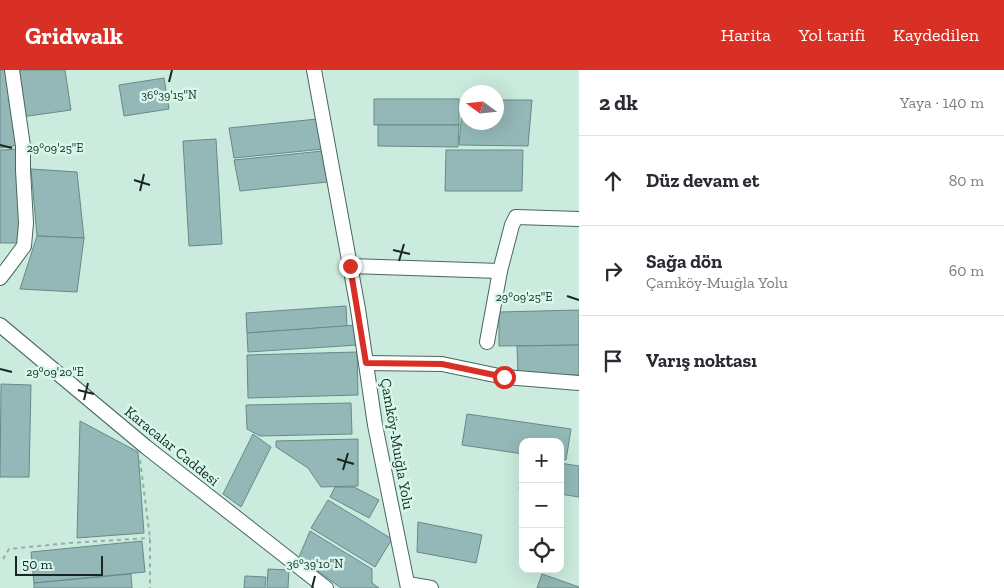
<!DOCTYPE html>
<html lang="tr">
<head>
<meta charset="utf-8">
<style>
	body { margin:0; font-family:"Zilla Slab",serif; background:#f2f2f3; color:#2b2b33 }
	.controls { position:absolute; right:15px; bottom:15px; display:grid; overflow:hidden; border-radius:10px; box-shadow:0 5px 20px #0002 }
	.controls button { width:45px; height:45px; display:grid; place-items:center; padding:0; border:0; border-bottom:1px solid #e1e1e2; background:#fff; color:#2b2b33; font:25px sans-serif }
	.compass { position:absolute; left:459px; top:15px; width:45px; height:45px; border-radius:50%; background:#fff; box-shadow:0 5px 20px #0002; rotate:285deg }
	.scale { position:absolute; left:15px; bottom:12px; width:88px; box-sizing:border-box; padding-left:5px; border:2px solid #1a2621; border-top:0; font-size:14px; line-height:18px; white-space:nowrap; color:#1a2621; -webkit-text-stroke:4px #d7f8ea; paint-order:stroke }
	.stop { position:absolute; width:15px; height:15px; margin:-11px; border:4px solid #d93025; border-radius:50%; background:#fff }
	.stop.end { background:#d93025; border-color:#fff; box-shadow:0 1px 5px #0008 }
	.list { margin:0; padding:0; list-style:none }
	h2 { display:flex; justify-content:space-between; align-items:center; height:65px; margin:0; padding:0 20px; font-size:21px }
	h2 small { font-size:16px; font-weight:400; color:#7c7c81 }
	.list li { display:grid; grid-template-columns:32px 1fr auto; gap:15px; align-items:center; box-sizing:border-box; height:90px; padding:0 20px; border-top:1px solid #e1e1e2 }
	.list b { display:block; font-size:19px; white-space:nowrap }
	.list p { margin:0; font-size:16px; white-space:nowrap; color:#7c7c81 }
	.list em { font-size:16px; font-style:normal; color:#7c7c81 }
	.icon { flex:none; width:28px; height:28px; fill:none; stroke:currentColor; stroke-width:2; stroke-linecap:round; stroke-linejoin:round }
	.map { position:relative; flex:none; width:579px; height:518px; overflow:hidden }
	header { display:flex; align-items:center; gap:30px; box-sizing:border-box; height:70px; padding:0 25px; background:#d93025; color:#fff }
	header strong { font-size:24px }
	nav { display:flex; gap:28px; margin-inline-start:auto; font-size:18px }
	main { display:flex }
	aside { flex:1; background:#fff }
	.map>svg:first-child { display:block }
</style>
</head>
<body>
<header>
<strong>Gridwalk</strong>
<nav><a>Harita</a><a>Yol tarifi</a><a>Kaydedilen</a></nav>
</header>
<main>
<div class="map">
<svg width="579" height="518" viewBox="0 0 579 518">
	<rect width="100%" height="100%" fill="#caebdd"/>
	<g fill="#93b8b7" stroke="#678a89">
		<polygon points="0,0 9,0 20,75 0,78"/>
		<polygon points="17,0 65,0 71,40 21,47"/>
		<polygon points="164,8 169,39 124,46 119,15"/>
		<rect x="374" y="29" width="85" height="26"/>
		<polygon points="463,30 467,30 467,52 497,52 497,30 532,30 528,76 459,75"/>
		<polygon points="317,49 323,79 234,88 229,58"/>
		<polygon points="378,55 459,55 458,77 378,76"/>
		<polygon points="216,69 222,174 189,176 183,71"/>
		<polygon points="19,79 20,173 0,173 0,80"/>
		<polygon points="446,80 523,80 522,121 445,121"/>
		<polygon points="323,81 328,112 240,121 234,90"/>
		<polygon points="31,99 77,102 84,168 37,166"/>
		<polygon points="37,166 84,168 77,222 20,219"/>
		<polygon points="346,236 347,256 247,263 246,243"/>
		<polygon points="579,240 579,275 499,276 499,242"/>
		<polygon points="357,255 358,275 248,282 247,263"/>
		<polygon points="579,275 579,305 518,306 517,276"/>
		<polygon points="357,282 358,325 248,328 247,285"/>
		<polygon points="1,314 31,315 29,407 0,407"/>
		<polygon points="351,333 352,364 260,366 247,359 246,335"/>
		<polygon points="467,344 571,359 566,390 560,389 560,372 523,372 523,384 462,375"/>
		<polygon points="80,351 138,382 144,463 77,468"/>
		<polygon points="253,364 271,377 241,437 223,424"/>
		<polygon points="358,369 358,416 321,417 308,398 276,377 276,371"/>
		<polygon points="523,391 523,419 519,419"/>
		<polygon points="560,393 579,396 579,427 560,424"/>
		<polygon points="335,417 354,417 379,430 369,448 330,427"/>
		<polygon points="328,430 392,469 375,497 311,458"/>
		<polygon points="418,452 482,465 476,493 417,482"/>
		<polygon points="310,461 372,499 372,513 379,518 341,518 299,487"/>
		<polygon points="142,471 145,502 34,513 31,482"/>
		<polygon points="268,499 289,500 288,518 267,518"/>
		<polygon points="131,504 132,518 34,518 34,513"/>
		<polygon points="542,504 579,517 579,518 537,518"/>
		<polygon points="245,506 266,507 265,518 244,518"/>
	</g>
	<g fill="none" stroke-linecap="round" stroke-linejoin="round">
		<g stroke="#4a675c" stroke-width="16">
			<g id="minor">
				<polyline points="314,0 358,239 375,355 408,518"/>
				<polyline points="350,196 500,201"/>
				<polyline points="0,208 10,195 24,176 26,153 23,100 23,76 12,0"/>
				<polyline points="0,255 146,377 326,518"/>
				<polyline points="487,272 500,201 512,155 516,147 579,149"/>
				<polyline points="366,293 442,294 504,307 579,313"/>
				<polyline points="408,514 431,518"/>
			</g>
		</g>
		<g stroke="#94afa3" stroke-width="2" stroke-dasharray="4 4" stroke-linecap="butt">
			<polyline points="140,390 150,468 150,518"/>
			<polyline points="3,489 9,479 69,473 150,468"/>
		</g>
		<use href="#minor" stroke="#fff" stroke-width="14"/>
	</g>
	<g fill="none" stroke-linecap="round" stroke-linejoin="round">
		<polyline stroke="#d93025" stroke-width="6" points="350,196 366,293 442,294 504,307"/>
	</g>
	<path fill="none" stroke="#1a2621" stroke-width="2" d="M169,12L172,0M0,75L12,78M134,110L150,115M140,121L144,104M393,180L410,184M399,191L404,174M567,226L579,230M0,299L12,302M78,320L94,324M84,330L88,313M337,389L354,394M343,400L348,383M312,518L315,506"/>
	<g text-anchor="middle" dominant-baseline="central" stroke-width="5" stroke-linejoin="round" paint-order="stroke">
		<g font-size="15" fill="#1a2621" stroke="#d7f8ea">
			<text transform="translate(397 374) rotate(80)">Çamköy-Muığla Yolu</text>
			<text transform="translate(172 376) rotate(39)">Karacalar Caddesi</text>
		</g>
	</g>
	<g font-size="12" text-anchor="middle" fill="#1a2621" stroke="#d7f8ea" stroke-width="5" stroke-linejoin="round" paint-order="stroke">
		<text x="169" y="29">36°39'15"N</text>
		<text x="55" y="82">29°09'25"E</text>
		<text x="524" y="231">29°09'25"E</text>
		<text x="55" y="306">29°09'20"E</text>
		<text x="315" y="498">36°39'10"N</text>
	</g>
</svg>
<div class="controls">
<button>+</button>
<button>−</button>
<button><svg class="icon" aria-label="locate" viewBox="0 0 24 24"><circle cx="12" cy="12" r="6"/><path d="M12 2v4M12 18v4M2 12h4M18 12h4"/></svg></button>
</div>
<svg class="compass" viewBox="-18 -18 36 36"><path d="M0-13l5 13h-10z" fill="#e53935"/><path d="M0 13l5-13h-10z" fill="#7c7c81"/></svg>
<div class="scale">50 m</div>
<div class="stop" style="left:504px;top:307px"></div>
<div class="stop end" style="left:350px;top:196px"></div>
</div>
<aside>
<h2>2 dk<small>Yaya · 140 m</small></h2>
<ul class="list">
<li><svg class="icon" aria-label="ahead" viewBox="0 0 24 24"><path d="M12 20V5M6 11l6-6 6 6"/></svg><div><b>Düz devam et</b></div><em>80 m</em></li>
<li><svg class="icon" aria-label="right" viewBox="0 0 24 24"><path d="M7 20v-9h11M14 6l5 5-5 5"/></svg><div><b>Sağa dön</b><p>Çamköy-Muığla Yolu</p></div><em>60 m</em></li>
<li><svg class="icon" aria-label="arrive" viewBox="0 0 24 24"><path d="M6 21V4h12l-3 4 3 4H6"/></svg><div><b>Varış noktası</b></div></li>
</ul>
</aside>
</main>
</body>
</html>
